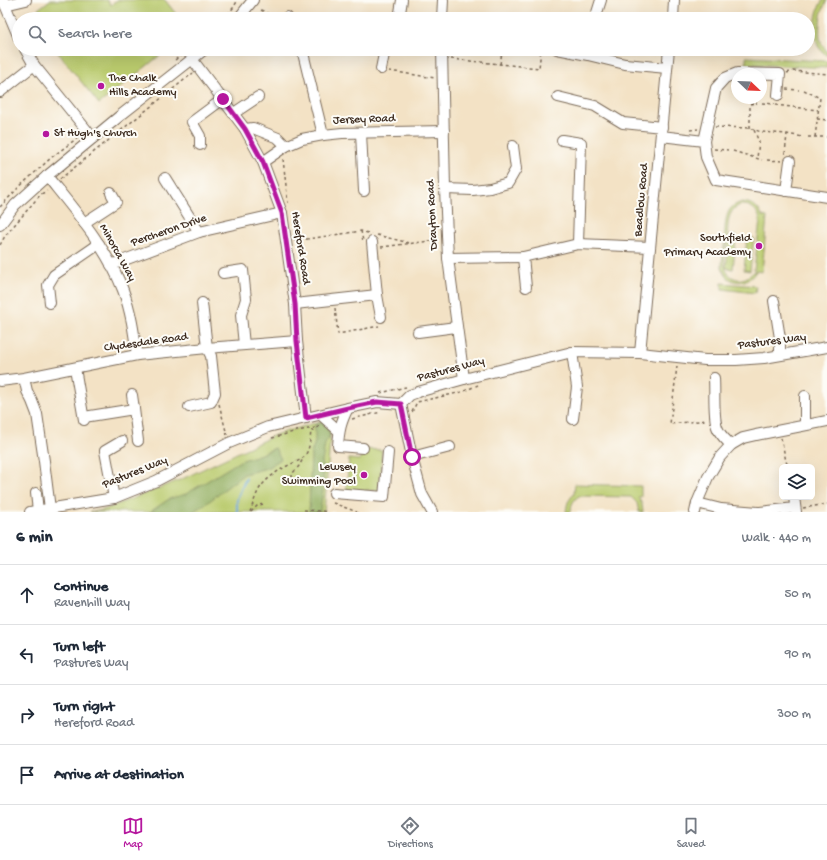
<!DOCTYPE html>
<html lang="en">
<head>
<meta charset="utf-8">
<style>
	body { margin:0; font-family:"Gochi Hand",sans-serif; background:#f6f6f7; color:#1f2937 }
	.controls { position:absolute; right:12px; bottom:12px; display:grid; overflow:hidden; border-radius:6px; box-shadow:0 4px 16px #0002 }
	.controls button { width:36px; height:36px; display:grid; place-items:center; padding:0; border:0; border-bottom:1px solid #e0e1e3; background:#fff; color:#1f2937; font:20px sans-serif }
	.compass { position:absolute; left:731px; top:68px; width:36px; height:36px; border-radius:50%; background:#fff; box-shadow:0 4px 16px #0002; rotate:113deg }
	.stop { position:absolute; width:12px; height:12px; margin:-9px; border:3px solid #b5179e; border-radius:50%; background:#fff }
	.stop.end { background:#b5179e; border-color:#fff; box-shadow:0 1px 4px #0008 }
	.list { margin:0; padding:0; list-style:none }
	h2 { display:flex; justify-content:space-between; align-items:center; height:52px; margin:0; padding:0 16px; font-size:17px }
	h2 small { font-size:13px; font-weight:400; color:#747a83 }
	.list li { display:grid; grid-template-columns:26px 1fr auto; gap:12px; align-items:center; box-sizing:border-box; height:60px; padding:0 16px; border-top:1px solid #e0e1e3 }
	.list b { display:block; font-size:15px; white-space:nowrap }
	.list p { margin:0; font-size:13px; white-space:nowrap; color:#747a83 }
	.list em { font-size:13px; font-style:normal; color:#747a83 }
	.icon { flex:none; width:22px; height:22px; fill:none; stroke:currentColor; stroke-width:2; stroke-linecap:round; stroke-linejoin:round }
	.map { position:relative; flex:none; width:827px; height:512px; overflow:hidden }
	.search { position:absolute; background:#fff; box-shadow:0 4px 16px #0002; left:12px; right:12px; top:12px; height:44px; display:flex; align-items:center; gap:10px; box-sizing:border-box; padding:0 14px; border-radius:22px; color:#747a83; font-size:15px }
	.sheet { height:292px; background:#fff }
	nav { display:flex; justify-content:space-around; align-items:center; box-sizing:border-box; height:56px; border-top:1px solid #e0e1e3; background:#fff; font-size:11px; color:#747a83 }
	nav a { display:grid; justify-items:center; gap:2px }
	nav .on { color:#b5179e }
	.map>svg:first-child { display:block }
</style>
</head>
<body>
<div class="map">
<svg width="827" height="512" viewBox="0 0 827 512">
	<rect width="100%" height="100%" fill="#fdfcf7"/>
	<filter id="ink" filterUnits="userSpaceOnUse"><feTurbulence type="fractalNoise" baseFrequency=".025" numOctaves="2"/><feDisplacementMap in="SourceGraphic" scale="8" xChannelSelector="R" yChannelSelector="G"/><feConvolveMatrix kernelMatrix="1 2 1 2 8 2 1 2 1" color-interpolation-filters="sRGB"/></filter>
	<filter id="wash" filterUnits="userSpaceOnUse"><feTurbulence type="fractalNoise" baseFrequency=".012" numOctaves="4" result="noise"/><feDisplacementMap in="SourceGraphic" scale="16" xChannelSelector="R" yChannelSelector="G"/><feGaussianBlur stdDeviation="0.9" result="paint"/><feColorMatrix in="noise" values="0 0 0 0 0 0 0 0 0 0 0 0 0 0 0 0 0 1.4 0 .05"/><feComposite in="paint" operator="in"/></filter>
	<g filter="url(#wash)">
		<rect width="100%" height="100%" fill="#f3e2c5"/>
		<g fill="#bacb6d" stroke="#7a7a46" fill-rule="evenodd">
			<polygon points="50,0 107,0 111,5 117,0 165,0 180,19 31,19 29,16"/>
			<path d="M823,0H827C826,4 823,7 822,12C820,18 819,31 820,38C821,45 827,48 827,56C824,53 820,50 818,46C813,35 815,9 823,0Z"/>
			<polygon points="55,49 168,49 99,104"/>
			<polygon points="746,57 827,61 827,68 746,64"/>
			<path d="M742,202C752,203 758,206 762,216L767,217L762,272L756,271C750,284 730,286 724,272C723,271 722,267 722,266C722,260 723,253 724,247C725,238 724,221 728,213C730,207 736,204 742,202ZM740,205C751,204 758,210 760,220L754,270L755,271C749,276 743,282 734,278C719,271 726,250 727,238C728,230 727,220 731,213C733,209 736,207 740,205Z"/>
			<polygon points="729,235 736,236 733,269 726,268"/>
			<polygon points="747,237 754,238 750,271 744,270"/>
			<polygon points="722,283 756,286 755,293 722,289"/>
			<polygon points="332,418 324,512 90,512 103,510 182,479 277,434"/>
			<polygon points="361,449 382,450 379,491 366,490 366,493 346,492 349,459 360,460"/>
			<path d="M575,484L641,486V497H638L642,504L643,512H639L637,503L631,497L579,496C573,500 571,505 571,512H566L567,506L568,502L574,493Z"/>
		</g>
		<g fill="#93af60" stroke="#676c3f">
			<polygon points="325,422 330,436 325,443 322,462 324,482 320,512 309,512 311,453 315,442 315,424"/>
			<polygon points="275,448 281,459 267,468 244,474 207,503 192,512 150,512 169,499 186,494 240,461 261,454"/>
		</g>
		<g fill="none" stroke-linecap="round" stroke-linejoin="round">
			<polyline stroke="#62a3d5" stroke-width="2" points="237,512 237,499 246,478"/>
		</g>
	</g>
	<g filter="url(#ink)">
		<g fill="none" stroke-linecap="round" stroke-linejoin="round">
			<g stroke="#7b6a58" stroke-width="12">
				<g id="minor">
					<polyline points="3,0 19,38"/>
					<polyline points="5,5 26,0"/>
					<polyline points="287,17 288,19"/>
					<polyline points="238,19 253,0"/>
					<polyline points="399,19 402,0"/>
					<polyline points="442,19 443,0"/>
					<polyline points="595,19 601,0"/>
					<polyline points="673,19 674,0"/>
					<polyline points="25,49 34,65 93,138"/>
					<polyline points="302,49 323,135"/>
					<polyline points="442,49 445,189 448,258 464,379"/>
					<polyline points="557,49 588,55 625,64 667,68"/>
					<polyline points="192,59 245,129 263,162 282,213 295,304 297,341 306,418"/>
					<polyline points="381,69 385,49"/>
					<polyline points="0,92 34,65"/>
					<polyline points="558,97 595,106 623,123 662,127"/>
					<polyline points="234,113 258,97"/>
					<polyline points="245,129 253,128 278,138 286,146 302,139 323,135 342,133 444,131"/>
					<polyline points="361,133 364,191"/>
					<polyline points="661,136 704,141 706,157 716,180 827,197"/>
					<polyline points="562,140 581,143 578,244"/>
					<polyline points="704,141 716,88 725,78 737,73 780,74 778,95"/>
					<polyline points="200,145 200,136 192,122 223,99"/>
					<polyline points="263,162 286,146"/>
					<path d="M47,176C75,211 106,246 123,290C131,311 134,333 137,355"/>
					<polyline points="165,178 199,232"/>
					<polyline points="445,189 473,190 490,188 508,183 516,169 513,146"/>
					<polyline points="786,191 790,161"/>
					<polyline points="84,223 116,202 111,193"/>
					<polyline points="0,225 15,205 47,176 121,115 205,49"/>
					<polyline points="372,242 377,295"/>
					<polyline points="523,257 526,287"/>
					<polyline points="448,258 523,257 578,244 650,247"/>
					<polyline points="111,265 199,232 282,213"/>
					<polyline points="223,273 243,270 246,299 241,315 244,345"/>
					<polyline points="774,301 780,338 780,355"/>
					<polyline points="50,303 48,285 54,275 99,244"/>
					<polyline points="295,304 377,295 381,317"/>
					<polyline points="418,332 456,327"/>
					<polyline points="572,352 577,387 573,419"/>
					<polyline points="640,353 669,49"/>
					<polyline points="75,368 84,420"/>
					<polyline points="24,378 27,391 32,401 37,414 44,461 50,509"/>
					<path d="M714,378C715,392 713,415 717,427C719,434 726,440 731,445"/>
					<polyline points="0,381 24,378 137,355 207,348 297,341"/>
					<polyline points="132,395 134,409"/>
					<polyline points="805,396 805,425"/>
					<polyline points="401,404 410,395 418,392 464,379 572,352 640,353 705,360 736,360 764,358 787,354 827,347"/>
					<polyline points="401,404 412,457 422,494 432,512"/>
					<polyline points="189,407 211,402 215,393 211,356 207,348 202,303"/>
					<path d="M348,408C341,422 339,430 338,446L363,448"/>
					<polyline points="321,415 339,431"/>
					<polyline points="84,417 134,409 138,441"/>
					<polyline points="412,457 450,447"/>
					<polyline points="36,493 38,511"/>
					<polyline points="334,493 384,497 388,452"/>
					<polyline points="794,497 796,512"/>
					<polyline points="114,498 105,451 122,441"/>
					<polyline points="697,503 721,509 758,512"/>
					<polyline points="30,512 114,498 156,481 229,443 268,427 348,408 377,402 401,404"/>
					<polyline points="695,512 697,503 708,477 720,457 731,445 743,438 756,435 827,421"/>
					<polyline points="760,512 795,508"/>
				</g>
			</g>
			<g stroke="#7b6a58" stroke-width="1.5" stroke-dasharray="3 3" stroke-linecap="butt">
				<polyline points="261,10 274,17 279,17"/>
				<polyline points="224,19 233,8 238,0"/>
				<polyline points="480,49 484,52 520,53 524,50 540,52"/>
				<polyline points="451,52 480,49"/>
				<polyline points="451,59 539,68 541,49"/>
				<polyline points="175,60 189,49"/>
				<polyline points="500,64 502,52"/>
				<polyline points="389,71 435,78"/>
				<polyline points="787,73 793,71 827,74"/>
				<polyline points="786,89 799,90"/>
				<polyline points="804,90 820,98 815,137"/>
				<polyline points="762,103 775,104"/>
				<polyline points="775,105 818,110"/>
				<polyline points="817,119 827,120"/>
				<polyline points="715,127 750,128 761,132 787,134 803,137"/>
				<polyline points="750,128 750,104 757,103"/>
				<polyline points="690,130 698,129"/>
				<polyline points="754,130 759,142 757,158"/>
				<polyline points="808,137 827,137"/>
				<polyline points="714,149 728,150"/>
				<polyline points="733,151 762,160"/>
				<polyline points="785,154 787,134"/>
				<polyline points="283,159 288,203"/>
				<polyline points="767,160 782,161"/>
				<polyline points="60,179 193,73"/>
				<polyline points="0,207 19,187 52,157 80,136"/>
				<polyline points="361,231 363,241"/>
				<polyline points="377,235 409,243"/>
				<polyline points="294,241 361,231 371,234"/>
				<polyline points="0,245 5,236 41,194 47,191"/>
				<polyline points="381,247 439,240"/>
				<polyline points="335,308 338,334 379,326"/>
				<polyline points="677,366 670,424 707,420"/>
				<polyline points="380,393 406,387"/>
				<polyline points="219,404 227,435"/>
				<polyline points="412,412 417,402 462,392 478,385"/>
				<polyline points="352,419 381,412"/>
				<polyline points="272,438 297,431 315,428"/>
				<polyline points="781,438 786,461 788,467"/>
				<polyline points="292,478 292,474 299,466 304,457"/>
				<polyline points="333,503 357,512"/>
				<polyline points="803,508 827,504"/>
				<polyline points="304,510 321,511"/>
				<polyline points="322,511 328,512"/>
				<path d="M250,512C253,504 257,490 263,484C270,476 278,471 287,466C294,462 302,461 306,454C310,447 310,439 311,431L320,426"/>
				<polyline points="251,512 258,505 264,504"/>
			</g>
			<use href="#minor" stroke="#fff" stroke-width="10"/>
		</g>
	</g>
	<g fill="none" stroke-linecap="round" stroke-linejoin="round" filter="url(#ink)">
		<polyline stroke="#b5179e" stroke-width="5" points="223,99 245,129 263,162 282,213 295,304 297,341 306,418 348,408 377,402 401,404 412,457"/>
	</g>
	<g fill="#b5179e" stroke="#fdfcf7" stroke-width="1.5">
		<circle cx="101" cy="86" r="4"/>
		<circle cx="46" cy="134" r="4"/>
		<circle cx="759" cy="246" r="4"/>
		<circle cx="364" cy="475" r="4"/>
	</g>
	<g text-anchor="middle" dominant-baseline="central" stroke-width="4" stroke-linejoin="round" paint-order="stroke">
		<g font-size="12" fill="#3b2a1e" stroke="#fdfcf7" text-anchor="start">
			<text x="109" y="79">The Chalk<tspan x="109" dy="14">Hills Academy</tspan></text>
			<text x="54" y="134">St Hugh's Church</text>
			<text x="751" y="239" text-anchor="end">Southfield<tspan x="751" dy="14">Primary Academy</tspan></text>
			<text x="356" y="468" text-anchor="end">Lewsey<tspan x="356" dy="14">Swimming Pool</tspan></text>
		</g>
		<g font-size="12" fill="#3b2a1e" stroke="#fdfcf7">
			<text transform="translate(364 120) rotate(-2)">Jersey Road</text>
			<text transform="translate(642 200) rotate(-85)">Beadlow Road</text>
			<text transform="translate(433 215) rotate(-93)">Drayton Road</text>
			<text transform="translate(169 231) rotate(-19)">Percheron Drive</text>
			<text transform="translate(300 248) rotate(81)">Hereford Road</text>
			<text transform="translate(117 253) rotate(61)">Minorca Way</text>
			<text transform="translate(772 342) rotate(-7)">Pastures Way</text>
			<text transform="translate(146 343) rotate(-8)">Clydesdale Road</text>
			<text transform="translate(451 370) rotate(-15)">Pastures Way</text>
			<text transform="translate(135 473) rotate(-22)">Pastures Way</text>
		</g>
	</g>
</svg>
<div class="controls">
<button><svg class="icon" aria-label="layers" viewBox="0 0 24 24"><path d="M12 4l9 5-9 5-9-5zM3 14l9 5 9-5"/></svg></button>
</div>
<svg class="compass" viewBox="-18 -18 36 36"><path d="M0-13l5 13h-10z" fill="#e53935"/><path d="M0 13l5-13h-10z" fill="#747a83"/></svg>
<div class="stop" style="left:412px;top:457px"></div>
<div class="stop end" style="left:223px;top:99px"></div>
<div class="search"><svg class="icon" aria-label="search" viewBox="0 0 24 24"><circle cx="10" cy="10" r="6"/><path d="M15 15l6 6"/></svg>Search here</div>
</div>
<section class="sheet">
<h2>6 min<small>Walk · 440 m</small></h2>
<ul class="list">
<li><svg class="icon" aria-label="ahead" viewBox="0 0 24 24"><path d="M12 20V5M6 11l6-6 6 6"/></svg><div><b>Continue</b><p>Ravenhill Way</p></div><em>50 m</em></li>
<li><svg class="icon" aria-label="left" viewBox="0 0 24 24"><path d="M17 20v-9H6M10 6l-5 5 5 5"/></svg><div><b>Turn left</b><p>Pastures Way</p></div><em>90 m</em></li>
<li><svg class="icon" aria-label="right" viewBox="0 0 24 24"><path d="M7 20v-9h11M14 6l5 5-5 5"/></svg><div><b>Turn right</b><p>Hereford Road</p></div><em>300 m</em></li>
<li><svg class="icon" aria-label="arrive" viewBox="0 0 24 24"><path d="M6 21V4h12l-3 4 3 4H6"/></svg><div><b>Arrive at destination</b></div></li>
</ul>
</section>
<nav>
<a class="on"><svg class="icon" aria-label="map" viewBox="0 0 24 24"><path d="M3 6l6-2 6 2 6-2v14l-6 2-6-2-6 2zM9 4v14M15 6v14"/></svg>Map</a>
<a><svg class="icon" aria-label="directions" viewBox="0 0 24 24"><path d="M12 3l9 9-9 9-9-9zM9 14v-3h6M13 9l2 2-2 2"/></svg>Directions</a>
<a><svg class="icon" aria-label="saved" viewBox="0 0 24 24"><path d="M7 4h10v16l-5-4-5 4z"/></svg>Saved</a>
</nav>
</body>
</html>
